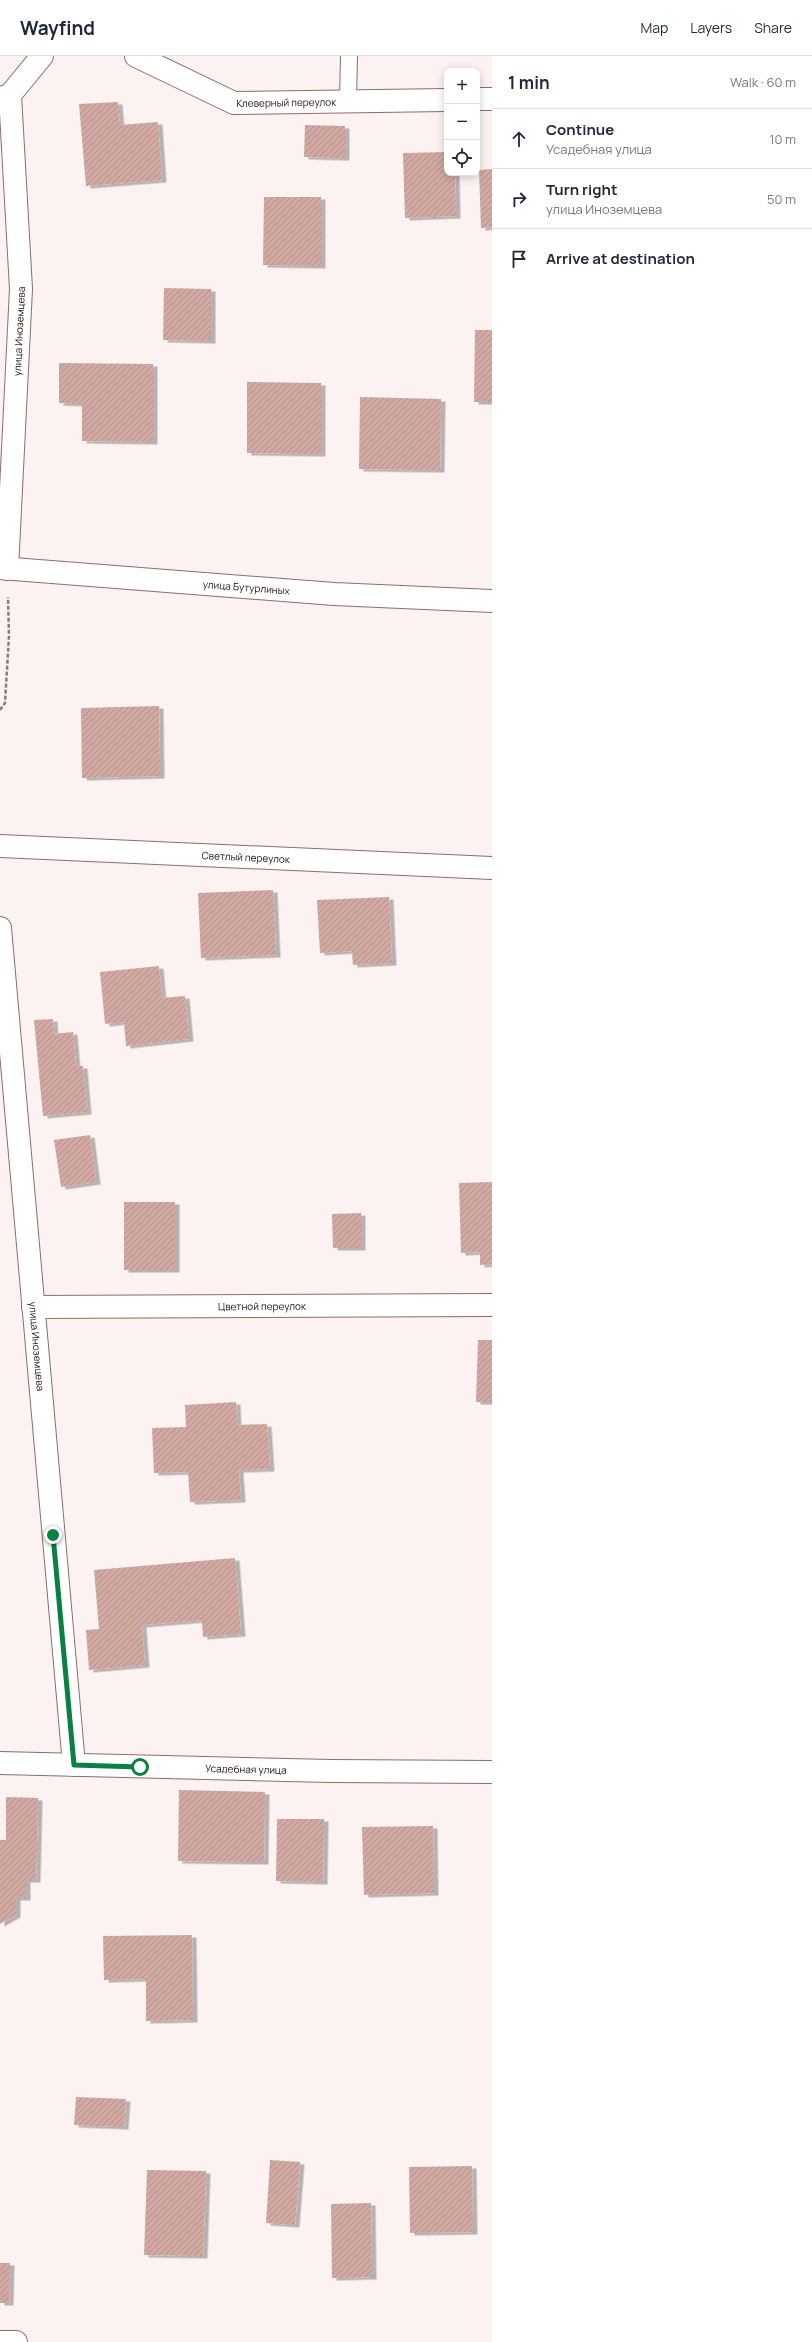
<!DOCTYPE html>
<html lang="en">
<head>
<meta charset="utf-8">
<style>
	body { margin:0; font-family:Manrope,sans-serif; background:#f6f6f7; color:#1f2937 }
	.controls { position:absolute; right:12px; top:12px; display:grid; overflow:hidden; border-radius:8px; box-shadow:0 2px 10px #0003 }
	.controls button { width:36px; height:36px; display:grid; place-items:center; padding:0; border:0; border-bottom:1px solid #e0e1e3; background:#fff; color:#1f2937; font:20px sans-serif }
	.stop { position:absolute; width:12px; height:12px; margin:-9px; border:3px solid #0b8043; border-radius:50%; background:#fff }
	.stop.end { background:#0b8043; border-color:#fff; box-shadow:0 1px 4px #0008 }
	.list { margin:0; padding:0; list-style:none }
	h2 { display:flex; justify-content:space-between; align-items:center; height:52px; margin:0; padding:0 16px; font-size:17px }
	h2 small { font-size:13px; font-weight:400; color:#747a83 }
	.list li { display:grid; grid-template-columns:26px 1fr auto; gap:12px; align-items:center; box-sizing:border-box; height:60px; padding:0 16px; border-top:1px solid #e0e1e3 }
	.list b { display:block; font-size:15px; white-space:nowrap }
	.list p { margin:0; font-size:13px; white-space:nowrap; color:#747a83 }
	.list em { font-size:13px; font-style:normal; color:#747a83 }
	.icon { flex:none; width:22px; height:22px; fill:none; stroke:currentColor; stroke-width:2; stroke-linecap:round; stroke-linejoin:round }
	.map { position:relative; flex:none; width:492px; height:2286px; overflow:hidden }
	header { display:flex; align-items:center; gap:24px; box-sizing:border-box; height:56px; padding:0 20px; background:#fff; border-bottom:1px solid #e0e1e3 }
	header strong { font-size:19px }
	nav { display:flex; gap:22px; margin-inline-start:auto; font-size:14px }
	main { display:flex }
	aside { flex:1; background:#fff }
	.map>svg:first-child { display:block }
</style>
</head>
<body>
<header>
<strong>Wayfind</strong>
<nav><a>Map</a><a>Layers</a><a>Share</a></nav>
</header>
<main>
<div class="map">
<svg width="492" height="2286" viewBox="0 0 492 2286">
	<defs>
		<pattern id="building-hatch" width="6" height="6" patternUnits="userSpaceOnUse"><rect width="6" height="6" fill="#d1a9a2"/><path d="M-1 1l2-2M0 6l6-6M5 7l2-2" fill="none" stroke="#b3908a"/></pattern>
		<filter id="shadow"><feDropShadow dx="4.5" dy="2.5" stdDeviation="0" flood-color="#0004"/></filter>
	</defs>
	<rect width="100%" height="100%" fill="#fbf2f1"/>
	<g fill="url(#building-hatch)" filter="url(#shadow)">
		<polygon points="118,46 120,69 158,66 162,124 86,130 79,48"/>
		<polygon points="305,69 345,70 345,102 304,101"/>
		<polygon points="447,96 447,117 455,117 456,160 405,162 403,97"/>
		<polygon points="492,113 492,171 481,172 479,114"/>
		<polygon points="264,141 321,141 321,210 263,209"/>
		<polygon points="164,232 211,233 211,285 163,284"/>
		<polygon points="475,274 492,274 492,346 474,346"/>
		<polygon points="59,307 153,308 153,386 82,385 82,348 59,347"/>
		<polygon points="247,326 321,327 321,398 247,397"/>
		<polygon points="360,341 441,343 440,414 359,413"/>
		<polygon points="159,650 160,720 82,722 81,652"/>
		<polygon points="273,834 276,899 201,902 198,837"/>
		<polygon points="389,841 392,907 353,909 352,895 320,897 317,844"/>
		<polygon points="159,910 162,942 185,940 189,983 126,990 124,966 105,968 100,916"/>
		<polygon points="53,963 54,978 73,976 76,1010 83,1010 87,1056 43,1060 34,964"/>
		<polygon points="90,1079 96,1126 61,1131 54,1084"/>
		<polygon points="492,1126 492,1208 480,1209 480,1196 461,1197 459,1127"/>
		<rect x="124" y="1146" width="51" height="68"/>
		<polygon points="361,1157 361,1192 333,1192 332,1158"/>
		<polygon points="478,1284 492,1284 492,1346 476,1346"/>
		<polygon points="236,1346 237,1369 267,1368 270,1413 239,1414 241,1444 190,1446 188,1416 154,1417 152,1372 186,1371 185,1349"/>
		<polygon points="235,1502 241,1578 203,1581 202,1564 142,1569 145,1609 89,1614 86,1574 99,1573 94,1514"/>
		<polygon points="179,1734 265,1736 264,1806 178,1805"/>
		<polygon points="6,1741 38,1742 36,1824 26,1824 26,1842 16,1842 16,1859 0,1868 0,1784 6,1784"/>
		<polygon points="277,1763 324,1763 323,1826 276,1825"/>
		<polygon points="433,1770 434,1837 364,1839 362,1771"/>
		<polygon points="192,1879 193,1964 146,1965 146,1923 104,1924 103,1880"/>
		<polygon points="76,2041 126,2043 124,2071 74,2069"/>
		<polygon points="270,2104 300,2106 295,2169 266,2167"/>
		<polygon points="472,2110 473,2176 410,2177 409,2111"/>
		<polygon points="147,2114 206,2115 203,2200 144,2199"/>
		<polygon points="371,2147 372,2221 332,2222 331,2148"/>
		<polygon points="0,2207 10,2207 9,2247 0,2247"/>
	</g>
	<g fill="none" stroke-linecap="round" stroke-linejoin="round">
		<g stroke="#906c66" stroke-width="18">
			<polyline id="service" points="348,45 349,0"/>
		</g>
		<g stroke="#906c66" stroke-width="24">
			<g id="minor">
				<path id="s1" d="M136,0L234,47L447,44"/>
				<polyline points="0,42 10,39 42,0"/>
				<polyline points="477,43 492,43"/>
				<path id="s2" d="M0,512L334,538L492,545"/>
				<path id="s3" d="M7,513L21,233L10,39"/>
				<path id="s4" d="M0,790L492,812"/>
				<path id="s5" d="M0,872L74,1709"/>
				<path id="s6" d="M33,1251L492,1249"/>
				<path id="s7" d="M0,1707L331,1715L492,1716"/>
			</g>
		</g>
		<g stroke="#906c66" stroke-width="24">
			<polyline id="tertiary" points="0,2286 16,2286"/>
		</g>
		<polyline stroke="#877c7a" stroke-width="2.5" stroke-dasharray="4 2" stroke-linecap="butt" points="0,654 5,647 9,580 8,541"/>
		<use href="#service" stroke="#fff" stroke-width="16"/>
		<use href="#minor" stroke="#fff" stroke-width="22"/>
		<use href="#tertiary" stroke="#fff" stroke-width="22"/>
	</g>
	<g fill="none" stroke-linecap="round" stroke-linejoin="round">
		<polyline stroke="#0b8043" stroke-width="5" points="53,1479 74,1709 140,1711"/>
	</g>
	<g text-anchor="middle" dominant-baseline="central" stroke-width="4" stroke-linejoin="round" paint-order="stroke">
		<g font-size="10" fill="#1e100e" stroke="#fff">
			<text stroke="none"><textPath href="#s1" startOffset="161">Клеверный переулок</textPath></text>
			<text stroke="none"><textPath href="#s3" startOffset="238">улица Иноземцева</textPath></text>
			<text stroke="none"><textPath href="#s2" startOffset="247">улица Бутурлиных</textPath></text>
			<text stroke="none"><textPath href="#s4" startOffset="246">Светлый переулок</textPath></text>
			<text stroke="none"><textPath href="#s6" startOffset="229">Цветной переулок</textPath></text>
			<text stroke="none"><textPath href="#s5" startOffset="420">улица Иноземцева</textPath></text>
			<text stroke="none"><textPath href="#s7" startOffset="246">Усадебная улица</textPath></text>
		</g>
	</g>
</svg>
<div class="controls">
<button>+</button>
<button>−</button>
<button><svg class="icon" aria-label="locate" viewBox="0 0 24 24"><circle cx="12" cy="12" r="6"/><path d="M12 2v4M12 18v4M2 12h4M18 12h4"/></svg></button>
</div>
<div class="stop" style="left:140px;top:1711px"></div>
<div class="stop end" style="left:53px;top:1479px"></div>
</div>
<aside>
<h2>1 min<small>Walk · 60 m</small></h2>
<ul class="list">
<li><svg class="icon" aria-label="ahead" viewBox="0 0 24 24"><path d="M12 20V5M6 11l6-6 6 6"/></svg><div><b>Continue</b><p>Усадебная улица</p></div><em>10 m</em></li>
<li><svg class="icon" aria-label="right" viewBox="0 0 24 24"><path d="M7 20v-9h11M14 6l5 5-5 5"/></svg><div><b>Turn right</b><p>улица Иноземцева</p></div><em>50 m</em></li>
<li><svg class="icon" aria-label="arrive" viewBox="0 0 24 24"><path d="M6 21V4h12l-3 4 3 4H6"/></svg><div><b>Arrive at destination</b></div></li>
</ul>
</aside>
</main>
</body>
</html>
